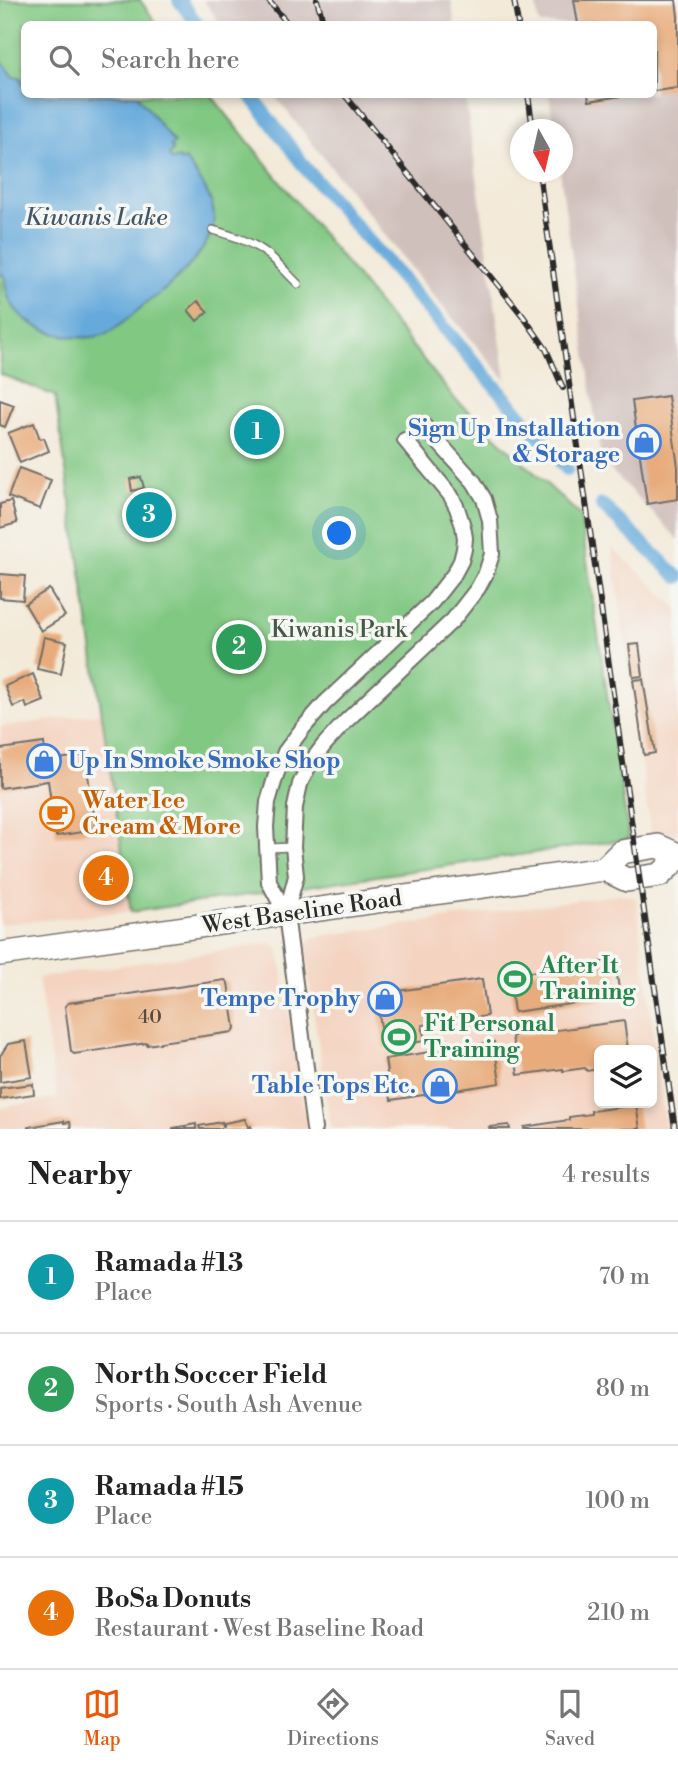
<!DOCTYPE html>
<html lang="en">
<head>
<meta charset="utf-8">
<style>
	body { margin:0; font-family:"Libre Bodoni",serif; background:#f6f6f6; color:#222 }
	.controls { position:absolute; right:21px; bottom:21px; display:grid; overflow:hidden; border-radius:10px; box-shadow:0 4px 10px #0003 }
	.controls button { width:63px; height:63px; display:grid; place-items:center; padding:0; border:0; border-bottom:2px solid #e0e0e0; background:#fff; color:#222; font:35px sans-serif }
	.compass { position:absolute; left:510px; top:119px; width:63px; height:63px; border-radius:50%; background:#fff; box-shadow:0 4px 10px #0003; rotate:172deg }
	.you { position:absolute; left:340px; top:534px; width:24px; height:24px; margin:-18px; border:5px solid #fff; border-radius:50%; background:#1a73e8; box-shadow:0 0 0 10px #1a73e833 }
	.badge { display:grid; place-items:center; width:46px; height:46px; border-radius:50%; background:#ea580c; color:#fff; font-size:23px; font-weight:700 }
	.pin { position:absolute; translate:-50% -50%; border:4px solid #fff; box-shadow:0 2px 7px #0006 }
	.list { margin:0; padding:0; list-style:none }
	h2 { display:flex; justify-content:space-between; align-items:center; height:91px; margin:0; padding:0 28px; font-size:30px }
	h2 small { font-size:23px; font-weight:400; color:#767676 }
	.list li { display:grid; grid-template-columns:46px 1fr auto; gap:21px; align-items:center; box-sizing:border-box; height:112px; padding:0 28px; border-top:2px solid #e0e0e0 }
	.list b { display:block; font-size:26px; white-space:nowrap }
	.list p { margin:0; font-size:23px; white-space:nowrap; color:#767676 }
	.list em { font-size:23px; font-style:normal; color:#767676 }
	.icon { flex:none; width:38px; height:38px; fill:none; stroke:currentColor; stroke-width:2; stroke-linecap:round; stroke-linejoin:round }
	.map { position:relative; flex:none; width:678px; height:1129px; overflow:hidden }
	.search { position:absolute; background:#fff; box-shadow:0 4px 10px #0003; left:21px; right:21px; top:21px; height:77px; display:flex; align-items:center; gap:18px; box-sizing:border-box; padding:0 24px; border-radius:10px; color:#767676; font-size:26px }
	.sheet { height:539px; background:#fff }
	nav { display:flex; justify-content:space-around; align-items:center; box-sizing:border-box; height:98px; border-top:2px solid #e0e0e0; background:#fff; font-size:19px; color:#767676 }
	nav a { display:grid; justify-items:center; gap:4px }
	nav .on { color:#ea580c }
	.map>svg:first-child { display:block }
</style>
</head>
<body>
<div class="map">
<svg width="678" height="1129" viewBox="0 0 678 1129">
	<rect width="100%" height="100%" fill="#f6f6f2"/>
	<filter id="ink" filterUnits="userSpaceOnUse"><feTurbulence type="fractalNoise" baseFrequency=".0143" numOctaves="2"/><feDisplacementMap in="SourceGraphic" scale="14" xChannelSelector="R" yChannelSelector="G"/><feConvolveMatrix kernelMatrix="1 2 1 2 8 2 1 2 1" color-interpolation-filters="sRGB"/></filter>
	<filter id="wash" filterUnits="userSpaceOnUse"><feTurbulence type="fractalNoise" baseFrequency=".00686" numOctaves="4" result="noise"/><feDisplacementMap in="SourceGraphic" scale="28" xChannelSelector="R" yChannelSelector="G"/><feGaussianBlur stdDeviation="1.57" result="paint"/><feColorMatrix in="noise" values="0 0 0 0 0 0 0 0 0 0 0 0 0 0 0 0 0 1.4 0 .05"/><feComposite in="paint" operator="in"/></filter>
	<g filter="url(#wash)">
		<rect width="100%" height="100%" fill="#f3ead9"/>
		<g fill="#f4d3c0" fill-rule="evenodd">
			<polygon points="612,547 678,609 678,833 651,837"/>
			<polygon points="101,713 131,912 0,924 0,727"/>
			<path d="M621,894L636,898L666,1129H331L309,981L306,948L309,940L314,937ZM599,1050H652V1103H599Z"/>
			<polygon points="271,943 277,947 279,951 307,1129 0,1129 0,1108 57,1098 38,978"/>
		</g>
		<g fill="#d0c0bc">
			<polygon points="203,0 451,0 455,24 221,24"/>
			<polygon points="535,0 678,0 678,539 601,460 560,172 562,172 562,130 554,129 549,95 654,94 654,24 539,24"/>
			<polygon points="274,95 465,95 506,380 431,293"/>
		</g>
		<polygon fill="#81c883" stroke="#567a57" stroke-width="2" points="0,0 140,0 157,24 24,24 24,94 211,95 454,398 580,515 629,839 131,912 55,396 0,374"/>
		<path fill="#66aadb" stroke="#486a83" stroke-width="2" d="M0,58L14,77H20L24,86V94L137,95L174,143L171,146L173,150L169,156L172,160L179,158L181,161L185,159C196,175 213,195 214,216C215,245 178,279 157,296C152,299 148,301 144,305C132,315 120,327 106,334C95,338 85,338 74,337C41,334 4,315 5,277L0,273Z"/>
		<g fill="none" stroke-linecap="round" stroke-linejoin="round">
			<g stroke="#66aadb" stroke-width="14">
				<polyline points="179,0 197,24"/>
				<polyline points="250,94 307,170 567,469"/>
				<polyline points="602,505 678,577"/>
			</g>
		</g>
		<g id="blocks">
			<g fill="#e8ac7c">
				<polygon points="574,0 676,0 678,16 678,88 654,91 654,24 578,24"/>
				<polygon points="588,94 622,94 622,96 589,101"/>
				<polygon points="198,301 208,312 197,321 188,310"/>
				<polygon points="668,396 678,467 678,499 647,504 632,401"/>
				<polygon points="0,400 14,405 5,427 0,425"/>
				<polygon points="34,423 40,439 44,438 49,451 20,463 8,433"/>
				<polygon points="257,423 265,432 256,440 248,431"/>
				<polygon points="19,468 51,480 40,509 8,497"/>
				<polygon points="141,477 144,488 132,491 130,479"/>
				<polygon points="11,501 17,523 0,528 0,504"/>
				<polygon points="154,510 156,521 145,524 142,513"/>
				<polygon points="0,574 25,576 23,600 0,598"/>
				<polygon points="49,589 65,616 41,631 25,604"/>
				<polygon points="44,637 67,642 61,674 37,669"/>
				<polygon points="639,644 643,676 633,677 629,645"/>
				<polygon points="33,674 44,701 27,708 25,702 13,707 5,686"/>
				<polygon points="643,679 655,753 644,755 633,680"/>
				<polygon points="44,743 46,761 85,755 96,830 56,836 48,781 0,788 0,749"/>
				<polygon points="117,858 122,893 94,897 89,862"/>
				<polygon points="615,960 620,997 514,1012 509,975"/>
				<polygon points="482,979 487,1016 422,1025 425,1041 384,1047 376,994"/>
				<polygon points="225,980 228,983 235,1028 233,1032 160,1042 160,1043 147,1045 147,1043 74,1054 71,1051 65,1006 68,1003"/>
				<polygon points="624,1021 628,1050 599,1050 599,1069 587,1071 585,1068 563,1071 563,1069 518,1075 512,1036"/>
				<polygon points="26,1041 32,1077 0,1082 0,1056 8,1044"/>
				<polygon points="494,1042 500,1083 391,1100 385,1059"/>
				<polygon points="33,1084 34,1094 0,1099 0,1088"/>
				<polygon points="636,1105 640,1129 524,1129 524,1127 569,1120 569,1117 591,1114 591,1111"/>
				<polygon points="245,1119 248,1127 251,1126 252,1129 200,1129 199,1126 222,1122 223,1126 224,1126 224,1123"/>
				<polygon points="64,1121 64,1123 70,1122 71,1129 28,1129 28,1127"/>
				<polygon points="196,1124 196,1129 173,1129 173,1128"/>
				<polygon points="509,1125 510,1129 490,1129 489,1127"/>
			</g>
		</g>
	</g>
	<g filter="url(#ink)">
		<use href="#blocks" fill-opacity="0" stroke="#716e68" stroke-width="2"/>
		<g fill="none" stroke-linecap="round" stroke-linejoin="round">
			<g stroke="#716e68" stroke-width="10">
				<g id="service">
					<path d="M213,230C234,236 253,242 270,256C280,265 289,275 298,284"/>
					<polyline points="267,848 293,847"/>
				</g>
			</g>
			<g stroke="#716e68" stroke-width="18">
				<g id="minor">
					<polyline points="286,914 296,876 293,847 295,807 300,784 309,765 324,745 345,722 453,620 478,588 486,573 492,554 490,520 484,499 474,482 424,426"/>
					<polyline points="314,1129 286,914 269,882 266,827 268,802 276,775 285,752 303,728 325,703 432,602 454,574 461,561 464,549 465,538 463,526 457,508 451,496 405,440"/>
				</g>
			</g>
			<g stroke="#716e68" stroke-width="26">
				<g id="primary">
					<polyline points="604,869 621,852 658,846 678,855"/>
					<polyline points="0,954 604,869 627,880 660,875 678,858"/>
				</g>
			</g>
			<use href="#service" stroke="#fff" stroke-width="7"/>
			<use href="#minor" stroke="#fff" stroke-width="14"/>
			<use href="#primary" stroke="#fff" stroke-width="23"/>
			<g stroke="#2b2b2b" stroke-width="6">
				<g id="rail">
					<polyline points="268,0 288,24"/>
					<polyline points="317,0 324,24"/>
					<polyline points="514,0 518,24"/>
					<polyline points="344,94 523,316 546,349 563,388"/>
					<polyline points="528,94 533,130"/>
					<polyline points="539,172 675,1129"/>
				</g>
			</g>
			<use href="#rail" stroke="#f6f6f2" stroke-width="3.5" stroke-dasharray="10" stroke-linecap="butt"/>
		</g>
	</g>
	<defs>
		<g id="shop-ring" transform="scale(1.75)"><circle r="9.5" fill="#f6f6f2" stroke="#3f7fe0" stroke-width="1.5"/><path d="M-5-2.5h2.3a2.7 3.5 0 0 1 5.4 0H5L5.5 6h-11ZM-1.5-2.5h3a1.5 2.3 0 0 0-3 0Z" fill="#3f7fe0"/></g>
		<g id="cafe-ring" transform="scale(1.75)"><circle r="9.5" fill="#f6f6f2" stroke="#e8710a" stroke-width="1.5"/><path d="M-5.5-4.5H6V0H3Q3 3.5 0 3.5H-2.5Q-5.5 3.5-5.5 0ZM3-3.2v2h1.7v-2ZM-6 4.5H4V6H-6Z" fill="#e8710a"/></g>
		<g id="stadium-ring" transform="scale(1.75)"><circle r="9.5" fill="#f6f6f2" stroke="#2e9e5b" stroke-width="1.5"/><path d="M0-5a6.5 5 0 1 0 0 10a6.5 5 0 1 0 0-10ZM-3.5-1.8h7v3.6h-7Z" fill="#2e9e5b"/></g>
	</defs>
	<g fill-rule="evenodd">
		<use href="#shop-ring" x="644" y="442"/>
		<use href="#shop-ring" x="44" y="761"/>
		<use href="#cafe-ring" x="57" y="814"/>
		<use href="#stadium-ring" x="515" y="979"/>
		<use href="#shop-ring" x="385" y="999"/>
		<use href="#stadium-ring" x="399" y="1037"/>
		<use href="#shop-ring" x="440" y="1086"/>
	</g>
	<g text-anchor="middle" dominant-baseline="central" stroke-width="7" stroke-linejoin="round" paint-order="stroke">
		<g font-size="19" fill="#5a4b3f">
			<text x="150" y="1017">40</text>
		</g>
		<g font-size="23" font-weight="bold" fill="#366cbe" stroke="#f6f6f2" text-anchor="end">
			<text x="620" y="429">Sign Up Installation<tspan x="620" dy="26">&amp; Storage</tspan></text>
			<text x="68" y="761" text-anchor="start">Up In Smoke Smoke Shop</text>
			<text x="360" y="999">Tempe Trophy</text>
			<text x="416" y="1086">Table Tops Etc.</text>
		</g>
		<g font-size="23" fill="#455a45" stroke="#f6f6f2">
			<text x="339" y="630">Kiwanis Park</text>
		</g>
		<g font-size="23" font-weight="bold" fill="#c56008" stroke="#f6f6f2" text-anchor="start">
			<text x="82" y="801">Water Ice<tspan x="82" dy="26">Cream &amp; More</tspan></text>
		</g>
		<g font-size="23" fill="#2b2b2b" stroke="#f6f6f2">
			<text transform="translate(302 912) rotate(-8)">West Baseline Road</text>
		</g>
		<g font-size="23" font-weight="bold" fill="#27864d" stroke="#f6f6f2" text-anchor="start">
			<text x="540" y="966">After It<tspan x="540" dy="26">Training</tspan></text>
			<text x="424" y="1024">Fit Personal<tspan x="424" dy="26">Training</tspan></text>
		</g>
		<g font-size="24" font-style="italic" fill="#405769" stroke="#f6f6f2">
			<text x="96" y="218">Kiwanis Lake</text>
		</g>
	</g>
</svg>
<div class="controls">
<button><svg class="icon" aria-label="layers" viewBox="0 0 24 24"><path d="M12 4l9 5-9 5-9-5zM3 14l9 5 9-5"/></svg></button>
</div>
<svg class="compass" viewBox="-18 -18 36 36"><path d="M0-13l5 13h-10z" fill="#e53935"/><path d="M0 13l5-13h-10z" fill="#767676"/></svg>
<div class="you"></div>
<div class="pin badge" style="left:257px;top:432px;background:#0f9aa8">1</div>
<div class="pin badge" style="left:239px;top:647px;background:#2e9e5b">2</div>
<div class="pin badge" style="left:149px;top:515px;background:#0f9aa8">3</div>
<div class="pin badge" style="left:106px;top:878px;background:#e8710a">4</div>
<div class="search"><svg class="icon" aria-label="search" viewBox="0 0 24 24"><circle cx="10" cy="10" r="6"/><path d="M15 15l6 6"/></svg>Search here</div>
</div>
<section class="sheet">
<h2>Nearby<small>4 results</small></h2>
<ul class="list">
<li><span class="badge" style="background:#0f9aa8">1</span><div><b>Ramada #13</b><p>Place</p></div><em>70 m</em></li>
<li><span class="badge" style="background:#2e9e5b">2</span><div><b>North Soccer Field</b><p>Sports · South Ash Avenue</p></div><em>80 m</em></li>
<li><span class="badge" style="background:#0f9aa8">3</span><div><b>Ramada #15</b><p>Place</p></div><em>100 m</em></li>
<li><span class="badge" style="background:#e8710a">4</span><div><b>BoSa Donuts</b><p>Restaurant · West Baseline Road</p></div><em>210 m</em></li>
</ul>
</section>
<nav>
<a class="on"><svg class="icon" aria-label="map" viewBox="0 0 24 24"><path d="M3 6l6-2 6 2 6-2v14l-6 2-6-2-6 2zM9 4v14M15 6v14"/></svg>Map</a>
<a><svg class="icon" aria-label="directions" viewBox="0 0 24 24"><path d="M12 3l9 9-9 9-9-9zM9 14v-3h6M13 9l2 2-2 2"/></svg>Directions</a>
<a><svg class="icon" aria-label="saved" viewBox="0 0 24 24"><path d="M7 4h10v16l-5-4-5 4z"/></svg>Saved</a>
</nav>
</body>
</html>
